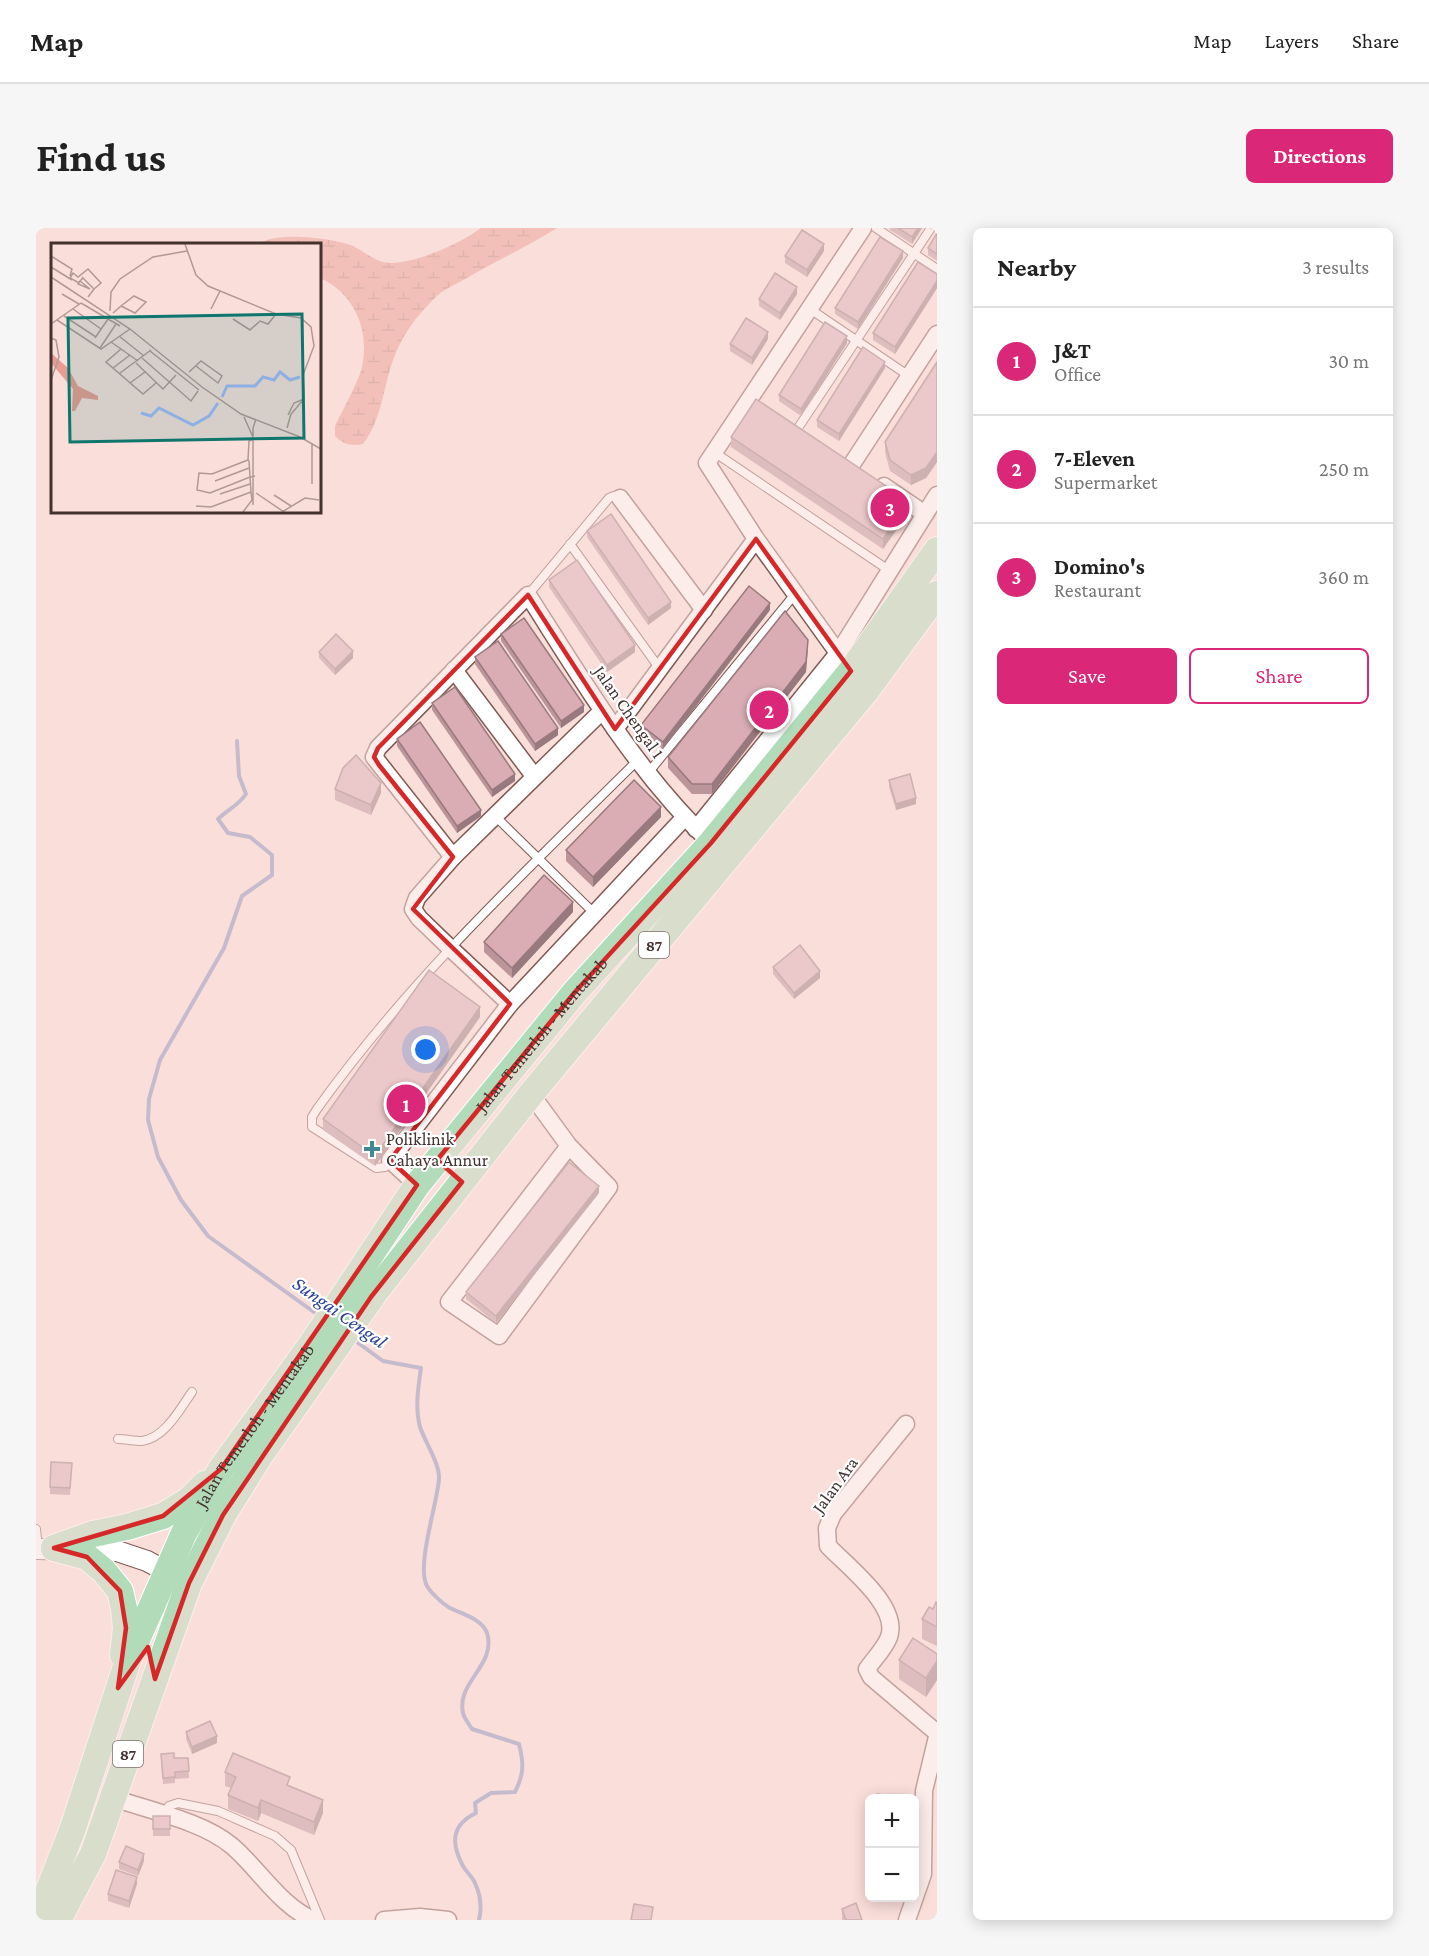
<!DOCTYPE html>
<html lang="en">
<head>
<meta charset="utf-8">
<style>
	body { margin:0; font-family:"Crimson Pro",serif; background:#f6f6f6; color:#222 }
	.controls { position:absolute; right:18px; bottom:18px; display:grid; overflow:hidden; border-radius:9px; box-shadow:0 3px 15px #0003 }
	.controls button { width:54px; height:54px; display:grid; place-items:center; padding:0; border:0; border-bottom:2px solid #e0e0e0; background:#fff; color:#222; font:30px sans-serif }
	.you { position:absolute; left:390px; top:822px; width:21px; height:21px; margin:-15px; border:4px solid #fff; border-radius:50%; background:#1a73e8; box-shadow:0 0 0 9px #1a73e833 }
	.badge { display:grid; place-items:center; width:39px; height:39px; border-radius:50%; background:#db2777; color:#fff; font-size:20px; font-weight:700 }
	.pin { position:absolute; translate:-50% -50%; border:3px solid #fff; box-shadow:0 2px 6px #0006 }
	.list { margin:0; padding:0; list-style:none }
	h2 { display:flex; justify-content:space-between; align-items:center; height:78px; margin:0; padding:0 24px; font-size:26px }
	h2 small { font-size:20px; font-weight:400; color:#767676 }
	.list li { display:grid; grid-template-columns:39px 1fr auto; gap:18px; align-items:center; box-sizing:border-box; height:108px; padding:0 24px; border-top:2px solid #e0e0e0 }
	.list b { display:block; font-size:22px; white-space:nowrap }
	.list p { margin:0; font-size:20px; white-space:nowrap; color:#767676 }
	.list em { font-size:20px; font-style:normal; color:#767676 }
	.actions { display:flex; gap:12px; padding:18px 24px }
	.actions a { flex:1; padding:14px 0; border:2px solid #db2777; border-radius:9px; text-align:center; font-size:21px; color:#db2777 }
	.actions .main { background:#db2777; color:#fff }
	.map { position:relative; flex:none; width:901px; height:1692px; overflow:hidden; border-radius:9px }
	header { display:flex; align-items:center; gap:36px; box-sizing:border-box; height:84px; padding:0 30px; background:#fff; border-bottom:2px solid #e0e0e0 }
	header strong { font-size:28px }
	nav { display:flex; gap:33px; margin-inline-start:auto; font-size:21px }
	.intro { display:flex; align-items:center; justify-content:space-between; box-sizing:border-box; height:144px; padding:0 36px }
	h1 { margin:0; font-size:42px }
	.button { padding:15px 27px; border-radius:9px; background:#db2777; color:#fff; font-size:21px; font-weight:700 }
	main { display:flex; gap:36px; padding:0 36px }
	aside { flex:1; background:#fff; border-radius:9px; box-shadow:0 3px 15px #0003 }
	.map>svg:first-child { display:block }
</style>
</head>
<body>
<header>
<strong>Map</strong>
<nav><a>Map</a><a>Layers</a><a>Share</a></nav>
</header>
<div class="intro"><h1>Find us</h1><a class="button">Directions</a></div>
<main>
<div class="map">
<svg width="901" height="1692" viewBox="0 0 901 1692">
	<defs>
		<pattern id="wetland-marsh" width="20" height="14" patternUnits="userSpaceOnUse" patternTransform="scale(1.5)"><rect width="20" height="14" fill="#e99c91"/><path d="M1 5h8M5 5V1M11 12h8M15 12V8" fill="none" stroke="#be8077"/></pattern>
	</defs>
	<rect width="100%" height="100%" fill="#fadeda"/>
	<path fill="url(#wetland-marsh)" d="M445,0H521C491,19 459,33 429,51C420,56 409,61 402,67C386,82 372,99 363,118C347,149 349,188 327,216C315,218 308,217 299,208V198C306,183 323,153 326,139C334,102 318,65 284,50V16H222C240,3 297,10 317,18C329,24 341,35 355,35C380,35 426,15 445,0Z"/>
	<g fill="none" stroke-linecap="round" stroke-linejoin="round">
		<g stroke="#8691bc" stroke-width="4">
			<path d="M201,513L203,548L210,566C202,578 192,581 182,591L192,605L214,609L236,627V647L206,668L188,720L124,832L113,871L112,892L122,929L145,972L172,1008L282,1087"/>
			<path d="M318,1112L347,1133L385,1140C382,1160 379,1180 384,1199C389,1214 404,1236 403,1251C401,1277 380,1338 391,1358C395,1365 407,1376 414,1380C426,1386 446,1391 451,1405C461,1437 420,1454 427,1485C428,1490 433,1496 436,1501L483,1516C488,1536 488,1546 479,1564L455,1565L439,1575L440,1585C417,1596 414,1613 426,1636C429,1643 436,1648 439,1655C444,1666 446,1680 443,1692"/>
		</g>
		<g stroke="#805a54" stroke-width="10">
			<g id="service">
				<polyline points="840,0 901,41"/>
				<polyline points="774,81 873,148"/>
				<polyline points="762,200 895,0"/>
				<polyline points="678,224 854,343"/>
				<polyline points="534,316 624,441"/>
				<polyline points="492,367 573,270 578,268 584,270"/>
				<polyline points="612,545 759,366"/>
				<polyline points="459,588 559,686"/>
				<path d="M354,932L349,939L340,940L276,899V889L281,881C374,751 489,644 602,532"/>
				<path d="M82,1211C89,1211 98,1213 106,1213C129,1210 144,1181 156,1164"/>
				<polyline points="0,1301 2,1321"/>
				<polyline points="127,1587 133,1578 142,1575 182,1583 239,1608 255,1622 284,1692"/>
			</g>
		</g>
		<g stroke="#805a54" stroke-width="19">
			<g id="minor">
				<polyline points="816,236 901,106"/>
				<polyline points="848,258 889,286"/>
				<polyline points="584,270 668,382"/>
				<polyline points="418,442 498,548"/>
				<polyline points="815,443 720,311 671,235 827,0"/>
				<polyline points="579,501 720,311"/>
				<polyline points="660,601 803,424 901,267"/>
				<path d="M417,629L338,529L342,520L492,367C547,453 600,544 675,615"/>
				<polyline points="474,776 413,719 383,690 377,681 381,670 417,629 566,483"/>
				<polyline points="495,866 533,918 573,959 463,1108 413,1074 533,918"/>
				<polyline points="381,957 354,932 474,776 648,590"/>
				<path d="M870,1196L797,1286L791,1300L792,1318C811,1338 864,1378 853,1409C849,1420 838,1431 831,1441L835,1449L901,1505"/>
				<path d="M77,1570C113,1582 168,1594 196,1618C222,1640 246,1680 278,1692"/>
				<polyline points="348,1692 384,1689 412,1692"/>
				<polyline points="871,1692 887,1646 888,1563 901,1509"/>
			</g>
		</g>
		<g stroke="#805a54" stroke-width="22">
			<polyline id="tertiary" points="0,1321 81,1323 111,1333 142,1350"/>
		</g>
		<g stroke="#fff" stroke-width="28">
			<g id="primary">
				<polyline points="18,1320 57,1306 91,1299 127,1288 153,1272 169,1256"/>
				<polyline points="18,1320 51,1329 68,1343 84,1363 88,1380 90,1400 87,1427"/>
				<path id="s1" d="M0,1684L12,1664L37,1600L92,1432L148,1305L185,1241L275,1117L381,957L539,764L675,615L815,443L901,322"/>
				<polyline points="22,1692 57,1626 153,1355 187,1287 225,1226 340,1063 495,866 830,463 901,366"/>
			</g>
		</g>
		<use href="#service" stroke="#fff" stroke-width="8"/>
		<use href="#minor" stroke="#fff" stroke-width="16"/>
		<use href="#tertiary" stroke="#fff" stroke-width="20"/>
		<use href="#primary" stroke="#b2dcb9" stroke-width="26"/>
	</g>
	<g fill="#bb959a">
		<polygon points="854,0 886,0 876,16 854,2"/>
		<polygon points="901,5 901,33 892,27 892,20"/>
		<polygon points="788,23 771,49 749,35 749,28"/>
		<polygon points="867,30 822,101 799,86 799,80"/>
		<polygon points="901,46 901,60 859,126 837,112 837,105"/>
		<polygon points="761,66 744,92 723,78 723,71"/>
		<polygon points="732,111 716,137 694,123 694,116"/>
		<polygon points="811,115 765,188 743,173 743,167"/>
		<polygon points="901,134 901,234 890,250 875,257 854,243 849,224 849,214"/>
		<polygon points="849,140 803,213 781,199 781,192"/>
		<polygon points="695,209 868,291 847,321 695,219"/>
		<polygon points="551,303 635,380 612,397 551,309"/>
		<polygon points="513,352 599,424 571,444 513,359"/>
		<polygon points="734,382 627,521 605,504 605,497"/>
		<polygon points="465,406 548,484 525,500 465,413"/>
		<polygon points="772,422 770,444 676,566 656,566 632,540 632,529"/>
		<polygon points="283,424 317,430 299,447 283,430"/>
		<polygon points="439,429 522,507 499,523 439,436"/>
		<polygon points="396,475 479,553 456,569 396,482"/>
		<polygon points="361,511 445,588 421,605 361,518"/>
		<polygon points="853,552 880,576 860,582 853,559"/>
		<polygon points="299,561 345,565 335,587 299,572"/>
		<polygon points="625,589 557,659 530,633 530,622"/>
		<polygon points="537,684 476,750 448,724 448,714"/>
		<polygon points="737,739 784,750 758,771 737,746"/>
		<polygon points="444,789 339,938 287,902 287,891"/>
		<polygon points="563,965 460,1095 430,1071 430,1064"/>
		<polygon points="36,1235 34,1267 14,1266 14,1259"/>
		<polygon points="901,1375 901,1418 886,1411 886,1391 897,1381"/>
		<polygon points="901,1426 901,1452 890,1469 863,1451 863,1432"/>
		<polygon points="150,1504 181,1515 156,1526 150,1511"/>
		<polygon points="138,1530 152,1530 153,1550 139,1551 139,1555 127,1556 125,1533"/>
		<polygon points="189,1544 254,1558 287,1585 278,1607 225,1585 222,1593 192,1581 192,1567 195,1560 189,1558"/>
		<rect x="117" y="1588" width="17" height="20"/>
		<polygon points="108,1633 102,1648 83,1641 83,1634"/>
		<polygon points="101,1656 93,1680 72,1673 72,1666"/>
		<polygon points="806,1681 826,1692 806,1692"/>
	</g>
	<g fill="#98797d">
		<polygon points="882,0 886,0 876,16 876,9"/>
		<polygon points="788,16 788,23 771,49 771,42"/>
		<polygon points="867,23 867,30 822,101 822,94"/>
		<polygon points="901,53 901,60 859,126 859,119"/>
		<polygon points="761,59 761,66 744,92 744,85"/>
		<polygon points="732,104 732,111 716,137 716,130"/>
		<polygon points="811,108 811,115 765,188 765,181"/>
		<polygon points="849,134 849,140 803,213 803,206"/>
		<polygon points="901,224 901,234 890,250 875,257 875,247"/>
		<polygon points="868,280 868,291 847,321 847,311"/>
		<polygon points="635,374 635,380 612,397 612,390"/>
		<polygon points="734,375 734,382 627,521 627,514"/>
		<polygon points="772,412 770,444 676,566 676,556"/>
		<polygon points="599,417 599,424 571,444 571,437"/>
		<polygon points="317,423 317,430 299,447 299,441"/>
		<polygon points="548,477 548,484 525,500 525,493"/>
		<polygon points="522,500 522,507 499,523 499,516"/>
		<polygon points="479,546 479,553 456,569 456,562"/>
		<polygon points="345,555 345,565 335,587 335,577"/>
		<polygon points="880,570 880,576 860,582 860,576"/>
		<polygon points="625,579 625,589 557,659 557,649"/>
		<polygon points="445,582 445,588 421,605 421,598"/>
		<polygon points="537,674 537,684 476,750 476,740"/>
		<polygon points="784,743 784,750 758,771 758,765"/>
		<polygon points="444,779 444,789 339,938 339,928"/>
		<polygon points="563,958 563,965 460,1095 460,1088"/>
		<polygon points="901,1433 901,1452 890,1469 890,1450"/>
		<polygon points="181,1508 181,1515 156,1526 156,1519"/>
		<polygon points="225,1572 225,1585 222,1593 222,1580"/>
		<polygon points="287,1572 287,1585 278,1607 278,1594"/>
		<polygon points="108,1626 108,1633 102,1648 102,1642"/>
		<polygon points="101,1649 101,1656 93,1680 93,1673"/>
	</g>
	<g fill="#d9adb3" stroke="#98797d" stroke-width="1.5">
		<polygon points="862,0 882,0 876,9"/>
		<polygon points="766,2 788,16 771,42 749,28"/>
		<polygon points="901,5 901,26 892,20"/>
		<polygon points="844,9 867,23 822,94 799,80"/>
		<polygon points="882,34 901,46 901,53 859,119 837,105"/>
		<polygon points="739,45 761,59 744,85 723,71"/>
		<polygon points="710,90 732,104 716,130 694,116"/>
		<polygon points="789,94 811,108 765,181 743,167"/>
		<polygon points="827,119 849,134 803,206 781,192"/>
		<polygon points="901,134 901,224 890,240 875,247 854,232 849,214"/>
		<polygon points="720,171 865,268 868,280 847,311 695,209"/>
		<polygon points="575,286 635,374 612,390 551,303"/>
		<polygon points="541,332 599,417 571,437 513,352"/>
		<polygon points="713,358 734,375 627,514 605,497"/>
		<polygon points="749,383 772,412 770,434 676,556 656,556 632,529"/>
		<polygon points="488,390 548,477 525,493 465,406"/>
		<polygon points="300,406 317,423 299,441 283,424"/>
		<polygon points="462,413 522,500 499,516 439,429"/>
		<polygon points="419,459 479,546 456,562 396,475"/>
		<polygon points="384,494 445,582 421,598 361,511"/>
		<polygon points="320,527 345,555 335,577 299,561 307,540"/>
		<polygon points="874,546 880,570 860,576 853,552"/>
		<polygon points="598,552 625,579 557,649 530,622"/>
		<polygon points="508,647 537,674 476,740 448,714"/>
		<polygon points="764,717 784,743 758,765 737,739"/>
		<polygon points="393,742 444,779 339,928 287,891"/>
		<polygon points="533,934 563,958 460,1088 430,1064"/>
		<polygon points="15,1234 36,1235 34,1260 14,1259"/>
		<polygon points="900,1374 901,1375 901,1399 886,1391 893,1379 897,1381"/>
		<polygon points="877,1410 901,1426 901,1433 890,1450 863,1432"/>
		<polygon points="174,1493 181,1508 156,1519 150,1504"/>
		<polygon points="138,1525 138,1530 152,1530 153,1543 139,1544 139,1549 127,1550 125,1526"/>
		<polygon points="197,1525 254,1549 251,1557 287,1572 278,1594 225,1572 222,1580 192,1567 200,1549 189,1544"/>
		<polygon points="841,1566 869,1570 841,1570"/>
		<rect x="117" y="1588" width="17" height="13"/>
		<polygon points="90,1618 108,1626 102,1642 83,1634"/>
		<polygon points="80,1642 101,1649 93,1673 72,1666"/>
		<polygon points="820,1675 826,1692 810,1692 806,1681"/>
		<polygon points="598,1676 617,1679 615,1692 595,1692"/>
	</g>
	<path d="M0 0H901V1692H0ZM720,311L815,443L675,615L539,764L401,932L426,954L335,1069L187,1287L153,1355L119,1451L112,1419L82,1460L90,1400L84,1363L51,1329L18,1320L127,1288L185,1241L381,957L354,932L474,776L377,681L417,629L343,537L338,529L342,520L492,367L579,501Z" fill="#fadeda" fill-opacity=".55" fill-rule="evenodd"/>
	<path fill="none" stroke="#d62828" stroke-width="4.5" stroke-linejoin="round" d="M720,311L815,443L675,615L539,764L401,932L426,954L335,1069L187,1287L153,1355L119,1451L112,1419L82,1460L90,1400L84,1363L51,1329L18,1320L127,1288L185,1241L381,957L354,932L474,776L377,681L417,629L343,537L338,529L342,520L492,367L579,501Z"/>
	<path fill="#438994" stroke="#fff" stroke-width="2" d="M333 912h6v6h6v6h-6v6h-6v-6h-6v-6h6z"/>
	<g text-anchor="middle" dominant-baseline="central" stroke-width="4.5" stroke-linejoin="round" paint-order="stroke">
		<g fill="#fff" stroke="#7c706d" stroke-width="1.5">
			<rect x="603" y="704" width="30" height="26" rx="4.5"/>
			<rect x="77" y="1513" width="30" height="26" rx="4.5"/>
		</g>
		<g font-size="16" font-weight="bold" fill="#44322f">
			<text x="618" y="717">87</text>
			<text x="92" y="1526">87</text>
		</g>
		<g font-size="18" fill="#44322f" stroke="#fff">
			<text transform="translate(593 484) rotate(55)">Jalan Chengal 1</text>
			<text stroke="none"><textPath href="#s1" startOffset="1022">Jalan Temerloh - Mentakab</textPath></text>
			<text stroke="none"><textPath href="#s1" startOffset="536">Jalan Temerloh - Mentakab</textPath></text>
			<text transform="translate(799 1257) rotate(-54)">Jalan Ara</text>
		</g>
		<g font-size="18" fill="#44322f" stroke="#fff" text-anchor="start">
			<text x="350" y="911">Poliklinik<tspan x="350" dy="21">Cahaya Annur</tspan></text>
		</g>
		<g font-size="20" font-style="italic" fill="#2c429a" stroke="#fff">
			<text transform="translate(304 1084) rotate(35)">Sungai Cengal</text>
		</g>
	</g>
	<g transform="translate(15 15)">
		<rect width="270" height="270" fill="#fadeda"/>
		<path d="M0,110L17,125L27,143L47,153V157L31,155L24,168H21L22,146L0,120Z" fill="#e99c91"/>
		<path fill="none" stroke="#a3baf9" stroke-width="3" d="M171,154L176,143H204L212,134L223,137L229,129L239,137L249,134M90,170L100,173L108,165L142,182L158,173L167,160"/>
		<path fill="none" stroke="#b19996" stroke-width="1.5" d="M0,1V13L21,26L19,33M134,1L145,32L157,43L225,71L250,75L260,84L263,103L252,132L253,156L240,171L236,185M0,24L21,37M0,34L79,86L151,144L190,171L249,194L270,206M31,34L43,46L37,54M29,38L39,46L27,41L29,38L32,35M28,40L19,35L22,30L27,34L37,26L50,40L43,46M11,51L28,61M30,60L69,83M22,66L50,86M160,66L169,48M59,68L60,49L69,36L102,14L136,8M62,70L70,63L83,53L95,59L84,70L70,63M13,73L45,94M182,76L199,87L209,78L217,81L225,71M6,77L50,106L79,86M0,81L30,60M68,93L93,113M0,95L5,97L8,114L0,137M44,95L57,76M60,99L87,118M49,105L65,81M70,106L55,119L92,151L105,140M99,108L148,147M91,115L140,158L147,148M85,120L112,146L125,132M62,125L79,112M138,129L150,118L171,133L167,140L145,123M69,130L100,107M79,140L94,129M237,172L243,160L253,156M193,174L202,194M261,200V241M197,217L198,198L202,196M164,238L198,225M205,250L233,269M169,251L199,241M223,252L240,263M202,262V185L205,176M145,263L160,264L200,249M192,269L201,257L200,249L199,234L198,218L197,217L161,231L148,230L146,247L159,250L199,234L204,233M231,269L254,255L268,257"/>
		<path fill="#0f766e" fill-opacity="0.15" stroke="#0f766e" stroke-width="3" d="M251,71L253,195L19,199L17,75Z"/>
		<rect width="270" height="270" fill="none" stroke="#44322f" stroke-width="3"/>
	</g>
</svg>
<div class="controls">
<button>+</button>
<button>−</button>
</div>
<div class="you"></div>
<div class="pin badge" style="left:370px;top:876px">1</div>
<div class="pin badge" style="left:733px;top:482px">2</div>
<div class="pin badge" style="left:854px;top:280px">3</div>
</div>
<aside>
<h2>Nearby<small>3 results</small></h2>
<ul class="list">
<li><span class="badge">1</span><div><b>J&amp;T</b><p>Office</p></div><em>30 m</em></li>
<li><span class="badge">2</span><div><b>7-Eleven</b><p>Supermarket</p></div><em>250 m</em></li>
<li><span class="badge">3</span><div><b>Domino's</b><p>Restaurant</p></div><em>360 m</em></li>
</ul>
<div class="actions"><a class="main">Save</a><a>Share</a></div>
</aside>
</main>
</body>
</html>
